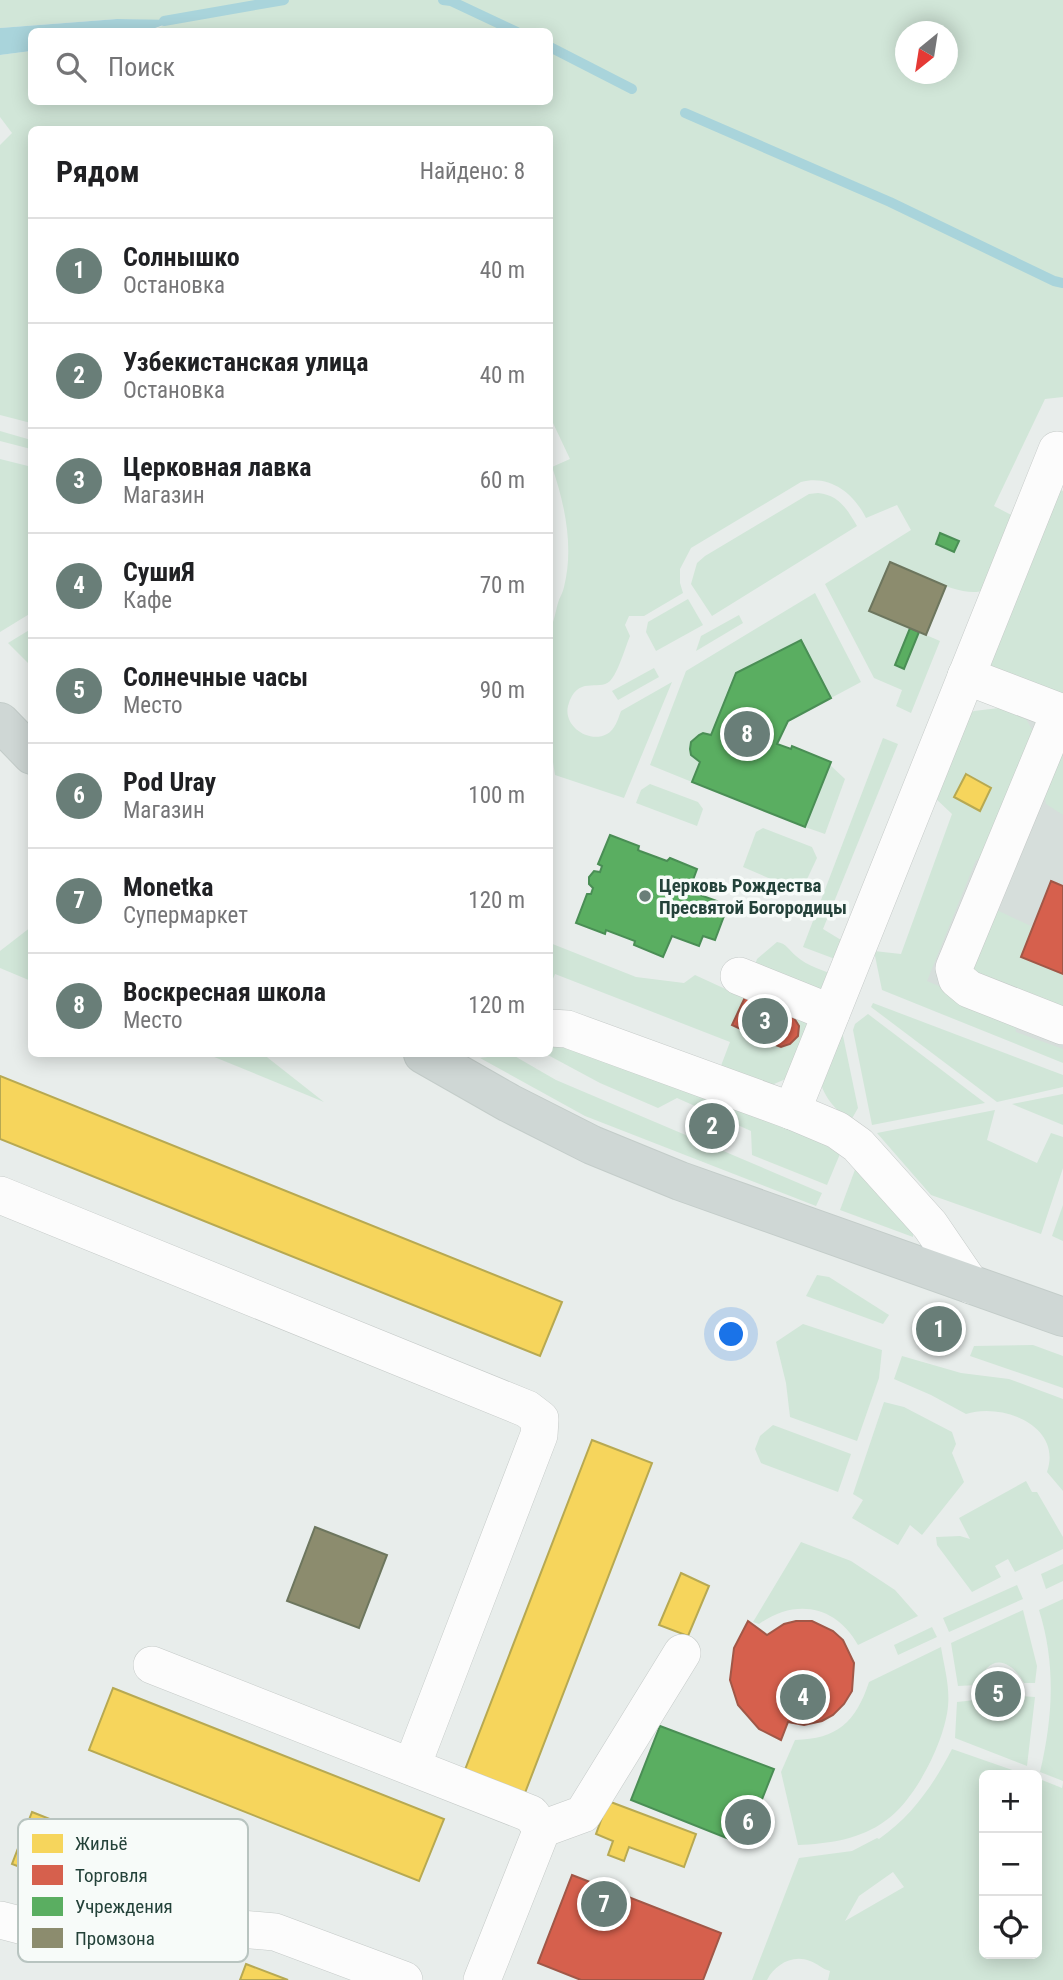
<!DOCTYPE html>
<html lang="ru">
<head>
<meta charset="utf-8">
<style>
	body { margin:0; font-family:"Roboto Condensed",sans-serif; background:#f2f2f2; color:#202124 }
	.controls { position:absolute; right:21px; bottom:21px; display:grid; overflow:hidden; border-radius:10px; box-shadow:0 4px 18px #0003 }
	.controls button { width:63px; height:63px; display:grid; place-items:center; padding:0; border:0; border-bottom:2px solid #e0e0e0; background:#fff; color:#202124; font:35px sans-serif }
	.compass { position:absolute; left:895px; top:21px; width:63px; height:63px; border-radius:50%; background:#fff; box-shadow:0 4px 18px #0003; rotate:210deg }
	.you { position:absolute; left:732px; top:1335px; width:24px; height:24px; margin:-18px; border:5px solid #fff; border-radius:50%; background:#1a73e8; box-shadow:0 0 0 10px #1a73e833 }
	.badge { display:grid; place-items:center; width:46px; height:46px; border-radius:50%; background:#697e78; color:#fff; font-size:23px; font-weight:700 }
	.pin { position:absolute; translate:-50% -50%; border:4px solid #fff; box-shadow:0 2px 7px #0006 }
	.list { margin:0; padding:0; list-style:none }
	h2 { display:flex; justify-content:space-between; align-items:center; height:91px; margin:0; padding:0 28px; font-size:30px }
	h2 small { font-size:23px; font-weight:400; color:#757577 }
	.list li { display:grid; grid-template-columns:46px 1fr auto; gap:21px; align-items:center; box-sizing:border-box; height:105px; padding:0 28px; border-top:2px solid #e0e0e0 }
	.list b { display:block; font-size:26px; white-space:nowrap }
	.list p { margin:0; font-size:23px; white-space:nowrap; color:#757577 }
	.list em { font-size:23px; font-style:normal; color:#757577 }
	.icon { flex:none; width:38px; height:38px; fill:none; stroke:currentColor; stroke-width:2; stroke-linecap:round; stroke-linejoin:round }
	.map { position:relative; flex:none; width:1063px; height:1980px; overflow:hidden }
	.search { position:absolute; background:#fff; box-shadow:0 4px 18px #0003; left:28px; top:28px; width:525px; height:77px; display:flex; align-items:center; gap:18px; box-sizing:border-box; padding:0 24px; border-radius:10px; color:#757577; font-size:26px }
	.panel { position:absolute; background:#fff; box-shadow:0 4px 18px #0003; left:28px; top:126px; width:525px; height:931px; border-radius:10px }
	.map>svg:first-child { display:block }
</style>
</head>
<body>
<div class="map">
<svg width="1063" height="1980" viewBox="0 0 1063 1980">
	<rect width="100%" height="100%" fill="#e8edeb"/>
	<polygon fill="#d6dedb" points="1063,626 1063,1058 912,998"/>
	<g fill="#d1e6d8" fill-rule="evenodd">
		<path d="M0,0H1063V397L1045,399L994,506L1019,519L985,590C960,600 914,570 890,562L870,611L940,641L911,713L896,706L902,690L874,678L825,584L911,530L897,505L866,518C854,493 829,474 801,482L691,548L680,569V583L683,593L644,616H629L625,625L630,636C625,648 618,673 610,681C598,692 577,674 568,706C563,726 589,744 607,734C615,730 618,719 621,711L672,682L624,798L555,775L553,762L550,760V629C555,619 555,613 558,603C559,598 563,593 564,587C574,548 565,504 552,467L570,459L553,423L550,424V130H32L31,423L0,415V145L12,133L0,117V55L31,51L32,102H550V32H147L175,21L117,19L0,28ZM906,32H948V74H906Z"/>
		<polygon points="0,431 31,440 31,449 0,441"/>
		<polygon points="0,459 32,467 31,613 0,632"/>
		<polygon points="1061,490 1063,491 1063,705 988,666 1026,557"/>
		<path d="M818,493C839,495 847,509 857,526L712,616L691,584L697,563L705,556L809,494Z"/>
		<polygon points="815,593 861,682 831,698 800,640 736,673 711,735 703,733 691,742 691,755 700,762 692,782 650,765 686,671"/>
		<polygon points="688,599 703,625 656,651 646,632 648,622"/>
		<polygon points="739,615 743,623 696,651 701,636"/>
		<polygon points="31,629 31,666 8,643"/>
		<polygon points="654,668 659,677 618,700 612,691"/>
		<polygon points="999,708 1026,719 1034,733 984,858 976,860 927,981 1014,1018 1016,1032 1063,1049 1063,1063 882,990 874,951 901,954 952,814 934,797 960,719 974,711"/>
		<polygon points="883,738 898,744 823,929 841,940 835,959 803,947"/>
		<polygon points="1063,743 1063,815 1046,804 1042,784"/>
		<polygon points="830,765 845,779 825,834 805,827"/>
		<polygon points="650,784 698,802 703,809 697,826 636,803 641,790"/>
		<polygon points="763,828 812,847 817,858 801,892 743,867 756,832"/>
		<polygon points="986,905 1033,927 1021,957 1063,974 1063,1009 976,976 966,961"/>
		<polygon points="31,927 31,981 0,968 0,951"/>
		<path d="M777,942C786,943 789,950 796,956C807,966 825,971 839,977L826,997L754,968L757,959Z"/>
		<path d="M550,943L636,977L684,983L695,975L745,998L732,1025L781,1047C796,1042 802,1032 794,1018L803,1015L808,1029L788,1078L767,1087L719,1071L730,1042L555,974L550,986Z"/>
		<polygon points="873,1003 1063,1075 1063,1087 997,1102 871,1007"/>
		<polygon points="868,1014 985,1103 872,1125 853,1030 855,1024"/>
		<path d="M842,1031L858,1108L850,1122C836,1110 817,1091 820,1070C821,1061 837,1040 842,1031Z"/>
		<polygon points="550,1040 569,1042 815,1139 840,1154 827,1185 752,1155 751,1131 677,1098 658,1108 600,1083 546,1054 550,1054"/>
		<polygon points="207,1054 263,1054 324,1102"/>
		<polygon points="511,1054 556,1080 822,1193 816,1206 585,1116 480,1058"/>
		<polygon points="1063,1094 1063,1125 1012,1104"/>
		<polygon points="995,1110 987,1140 1037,1163 1051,1133 1063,1137 1063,1168 1041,1234 931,1195 877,1133"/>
		<polygon points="856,1167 913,1229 913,1237 840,1210"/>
		<polygon points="1063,1205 1063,1241 1052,1236"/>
		<polygon points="817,1275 829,1277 889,1315 883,1324 806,1296"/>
		<polygon points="803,1324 882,1350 879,1378 857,1441 790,1417 786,1383 776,1342"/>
		<polygon points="1033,1345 1063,1356 1063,1388 970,1356 974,1346"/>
		<path d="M902,1356L961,1373L1009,1379L1063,1399V1491L1047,1472C1063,1426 1002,1402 966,1414L931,1395L894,1379Z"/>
		<polygon points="884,1402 904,1407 952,1432 956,1444 952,1453 964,1482 922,1535 910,1525 898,1545 852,1518 863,1500 853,1494"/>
		<polygon points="773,1425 851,1454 838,1492 761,1463 755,1449 760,1436"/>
		<polygon points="1026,1481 1032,1492 1037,1492 1063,1537 1063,1549 1015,1572 1008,1559 995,1566 1001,1577 972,1592 937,1545 936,1537 960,1536 970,1539 959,1518"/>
		<path d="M801,1542L851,1561L895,1590L918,1616L858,1645C836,1605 795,1598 759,1624L753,1622Z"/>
		<polygon points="1063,1564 1063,1581 1046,1589 1041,1574"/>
		<polygon points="1017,1585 1023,1599 949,1632 943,1618"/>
		<path d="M1063,1599V1781L1040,1772C1053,1717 1056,1664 1039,1610Z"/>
		<path d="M1023,1610L1037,1666L1035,1683H1024C1017,1670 1001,1653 986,1669C983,1673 980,1681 978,1685L958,1686L951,1643Z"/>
		<polygon points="932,1627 937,1637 898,1655 894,1645"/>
		<path d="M941,1647C944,1666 950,1686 948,1706C945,1741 915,1801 885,1821C861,1839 828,1844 798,1845L781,1772L795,1740C837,1739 856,1722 869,1682Z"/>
		<path d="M1020,1696L1035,1697L1027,1766L955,1738L957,1702L975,1700C992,1722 1010,1725 1020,1696Z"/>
		<path d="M952,1749L1027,1775H984V1954H1037V1778L1062,1788L1063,1783V1980H828L830,1971C822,1969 817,1963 810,1961C792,1954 775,1965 767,1980H752L799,1858L852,1851L877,1838L879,1839C912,1816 934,1784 952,1749ZM893,1872L904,1887L845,1921L859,1896Z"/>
	</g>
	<polygon fill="#a9d4db" points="117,19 177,20 147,31 32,32 31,51 0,55 0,28"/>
	<g fill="#f6d55c" stroke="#b7a952" stroke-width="2">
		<polygon points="966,774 991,788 980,811 954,797"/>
		<polygon points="0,1076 562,1302 540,1356 0,1139"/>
		<polygon points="592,1440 652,1463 523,1798 463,1775"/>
		<polygon points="681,1573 709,1586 688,1636 659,1625"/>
		<polygon points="113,1688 444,1819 419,1881 89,1750"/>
		<polygon points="608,1801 696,1834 684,1867 629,1847 624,1861 608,1855 613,1841 596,1834"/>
		<polygon points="32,1812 60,1823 40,1875 12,1864"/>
		<polygon points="246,1964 288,1980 240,1980"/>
	</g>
	<g fill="#d6604d" stroke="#a15747" stroke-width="2">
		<polygon points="1051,881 1063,886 1063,974 1021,957"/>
		<polygon points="747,993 794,1018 799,1026 798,1036 790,1044 781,1047 773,1044 732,1025"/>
		<polygon points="748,1621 767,1635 784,1624 796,1621 812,1621 833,1631 843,1640 854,1663 852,1691 844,1704 833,1715 822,1721 804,1725 788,1722 781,1740 759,1729 738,1705 730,1680 734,1648"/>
		<polygon points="572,1875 721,1933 703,1980 581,1980 538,1963"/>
	</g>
	<g fill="#5aae61" stroke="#4a8e55" stroke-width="2">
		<polygon points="940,533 959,541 954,552 936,544"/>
		<polygon points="910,628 919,632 904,669 895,665"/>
		<polygon points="801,640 831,698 788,721 777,744 791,749 792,746 831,762 805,827 692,782 700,762 691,755 690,749 691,742 699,735 703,733 711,735 736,673"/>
		<polygon points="610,835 639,846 638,850 640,851 667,861 670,858 697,869 689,891 717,901 713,911 724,916 715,940 703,936 699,946 672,936 663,957 634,945 635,941 606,930 605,934 576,923 587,894 591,894 593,888 589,884 589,877 594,871 600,872 602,866 598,864"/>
		<polygon points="660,1726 774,1769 744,1845 631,1800"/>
	</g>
	<g fill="#8c8c6e" stroke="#6d765e" stroke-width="2">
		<polygon points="890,562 946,586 926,635 869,611"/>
		<polygon points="315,1527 387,1555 359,1628 287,1601"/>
	</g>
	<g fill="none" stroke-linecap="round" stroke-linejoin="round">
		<g stroke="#a9d4db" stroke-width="10">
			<polyline points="443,0 451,1 517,32"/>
			<polyline points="164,21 284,0"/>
			<polyline points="550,47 632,89"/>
			<polyline points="685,113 890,202 1054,281 1063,283"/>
		</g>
		<g stroke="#c5cac8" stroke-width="38">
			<g id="minor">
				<polyline points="966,676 1063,713"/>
				<polyline points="1060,712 954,968 957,979 969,989 1063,1026"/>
				<polyline points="739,976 831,1013"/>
				<polyline points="550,1028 567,1029 792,1111 837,1130 858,1145 930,1225 971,1285"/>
				<polyline points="792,1111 1057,450"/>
				<polyline points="0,1195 527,1409 540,1419 539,1435 412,1766"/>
				<polyline points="152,1665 531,1814 542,1829"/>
				<polyline points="0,1920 62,1936 122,1939 241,1929 275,1932 404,1980"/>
				<polyline points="482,1980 542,1829 583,1814 682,1653"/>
			</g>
		</g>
		<g stroke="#c3ccc9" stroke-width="40">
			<g id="major">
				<polyline points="0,722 32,755"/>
				<polyline points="423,1054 509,1103 592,1145 680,1181 1063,1317"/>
			</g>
		</g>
		<use href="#minor" stroke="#fcfcfc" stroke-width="37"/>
		<use href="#major" stroke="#cfd7d5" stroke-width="38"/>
	</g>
	<circle fill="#697e78" stroke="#f7fbf9" stroke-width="2.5" cx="645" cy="896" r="7"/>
	<g text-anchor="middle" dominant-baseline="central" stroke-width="7" stroke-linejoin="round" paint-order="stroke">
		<g font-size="19" font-weight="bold" fill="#24423a" stroke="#f7fbf9" text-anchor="start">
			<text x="659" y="885">Церковь Рождества<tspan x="659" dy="22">Пресвятой Богородицы</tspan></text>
		</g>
	</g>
	<rect x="18" y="1819" width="230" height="143" rx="10" fill="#f7fbf9" stroke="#b8c4c0" stroke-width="2"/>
	<rect x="32" y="1834" width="31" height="19" fill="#f6d55c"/>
	<rect x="32" y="1865" width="31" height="20" fill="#d6604d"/>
	<rect x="32" y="1897" width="31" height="19" fill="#5aae61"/>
	<rect x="32" y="1928" width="31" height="20" fill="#8c8c6e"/>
	<g font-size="19" fill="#24423a">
		<text x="75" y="1850">Жильё</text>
		<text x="75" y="1882">Торговля</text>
		<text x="75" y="1913">Учреждения</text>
		<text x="75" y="1945">Промзона</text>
	</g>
</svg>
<div class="controls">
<button>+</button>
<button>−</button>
<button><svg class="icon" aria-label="locate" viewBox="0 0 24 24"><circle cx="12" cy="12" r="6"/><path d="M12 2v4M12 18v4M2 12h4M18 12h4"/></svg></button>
</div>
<svg class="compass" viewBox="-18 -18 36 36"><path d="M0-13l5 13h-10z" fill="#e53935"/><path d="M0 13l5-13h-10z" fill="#757577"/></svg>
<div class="you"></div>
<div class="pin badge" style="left:939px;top:1329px">1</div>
<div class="pin badge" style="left:712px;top:1126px">2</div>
<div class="pin badge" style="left:765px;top:1021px">3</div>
<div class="pin badge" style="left:803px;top:1697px">4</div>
<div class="pin badge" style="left:998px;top:1694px">5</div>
<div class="pin badge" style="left:748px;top:1822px">6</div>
<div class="pin badge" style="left:604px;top:1904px">7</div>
<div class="pin badge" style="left:747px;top:734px">8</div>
<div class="search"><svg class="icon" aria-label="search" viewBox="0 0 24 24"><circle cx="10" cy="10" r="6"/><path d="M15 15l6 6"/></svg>Поиск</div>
<section class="panel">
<h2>Рядом<small>Найдено: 8</small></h2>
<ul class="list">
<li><span class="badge">1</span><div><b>Солнышко</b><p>Остановка</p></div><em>40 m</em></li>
<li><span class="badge">2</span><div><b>Узбекистанская улица</b><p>Остановка</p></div><em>40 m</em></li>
<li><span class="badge">3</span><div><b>Церковная лавка</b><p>Магазин</p></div><em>60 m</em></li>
<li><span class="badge">4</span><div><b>СушиЯ</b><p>Кафе</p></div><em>70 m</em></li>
<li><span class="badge">5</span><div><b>Солнечные часы</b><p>Место</p></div><em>90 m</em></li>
<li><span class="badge">6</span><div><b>Pod Uray</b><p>Магазин</p></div><em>100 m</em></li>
<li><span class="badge">7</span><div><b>Monetka</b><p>Супермаркет</p></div><em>120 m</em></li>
<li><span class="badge">8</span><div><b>Воскресная школа</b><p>Место</p></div><em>120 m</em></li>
</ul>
</section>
</div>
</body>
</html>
